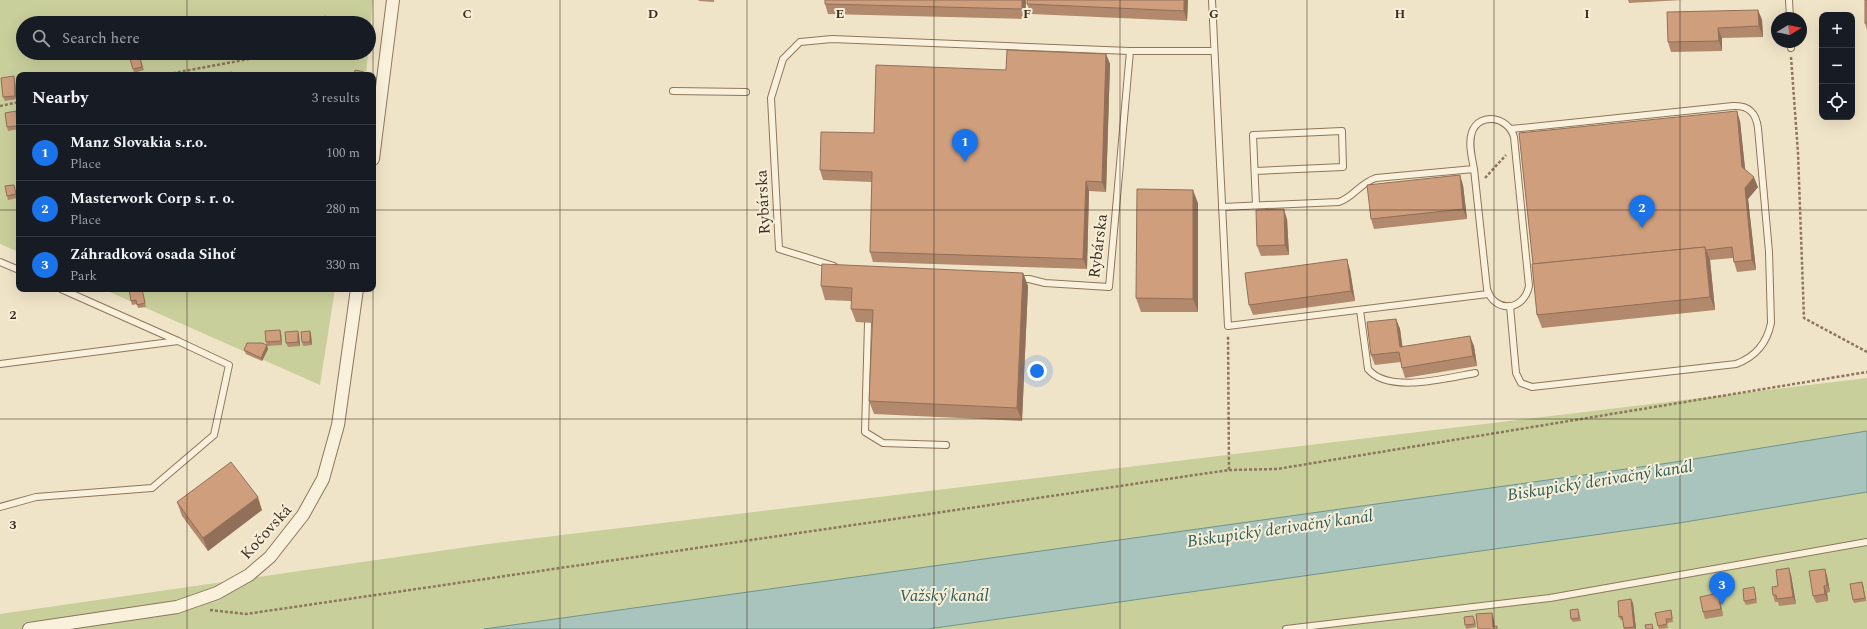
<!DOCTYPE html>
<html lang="en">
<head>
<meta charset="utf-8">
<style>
	body { margin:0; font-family:Spectral,serif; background:#242831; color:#f1f3f6 }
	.controls { position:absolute; right:12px; top:12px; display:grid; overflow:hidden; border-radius:8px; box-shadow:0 4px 16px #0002 }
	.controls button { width:36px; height:36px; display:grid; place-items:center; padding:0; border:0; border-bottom:1px solid #363941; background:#171b24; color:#f1f3f6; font:20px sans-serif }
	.compass { position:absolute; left:1771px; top:12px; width:36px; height:36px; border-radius:50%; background:#171b24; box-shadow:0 4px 16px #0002; rotate:80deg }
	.you { position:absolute; left:1037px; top:371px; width:14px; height:14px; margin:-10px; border:3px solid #fff; border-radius:50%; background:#1a73e8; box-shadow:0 0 0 6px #1a73e833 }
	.badge { display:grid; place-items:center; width:26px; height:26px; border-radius:50%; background:#1a73e8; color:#fff; font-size:13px; font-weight:700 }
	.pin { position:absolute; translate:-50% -33px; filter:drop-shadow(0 1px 2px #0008) }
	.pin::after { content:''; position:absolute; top:21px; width:14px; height:12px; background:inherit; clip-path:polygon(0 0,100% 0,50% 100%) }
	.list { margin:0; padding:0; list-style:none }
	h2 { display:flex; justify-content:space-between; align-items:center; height:52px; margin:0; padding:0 16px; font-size:17px }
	h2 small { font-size:13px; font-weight:400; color:#9ea1a6 }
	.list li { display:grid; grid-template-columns:26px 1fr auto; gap:12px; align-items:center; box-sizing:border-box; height:56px; padding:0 16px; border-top:1px solid #363941 }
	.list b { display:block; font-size:15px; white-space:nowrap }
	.list p { margin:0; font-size:13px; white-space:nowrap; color:#9ea1a6 }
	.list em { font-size:13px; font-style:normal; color:#9ea1a6 }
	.icon { flex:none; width:22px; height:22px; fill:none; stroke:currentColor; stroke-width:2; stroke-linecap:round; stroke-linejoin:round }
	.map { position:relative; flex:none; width:1867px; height:629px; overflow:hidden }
	.search { position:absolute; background:#171b24; box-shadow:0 4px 16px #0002; left:16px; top:16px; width:360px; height:44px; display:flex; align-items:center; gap:10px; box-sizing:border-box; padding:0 14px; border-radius:22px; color:#9ea1a6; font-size:15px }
	.panel { position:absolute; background:#171b24; box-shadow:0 4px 16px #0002; left:16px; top:72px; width:360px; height:220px; border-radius:8px }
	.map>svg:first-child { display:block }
</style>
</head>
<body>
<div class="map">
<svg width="1867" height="629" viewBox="0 0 1867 629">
	<rect width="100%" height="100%" fill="#f0e4c8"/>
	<g fill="#c9cf9b">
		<polygon points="0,0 373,0 369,42 369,23 23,23 23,53 368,53 366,75 19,75 19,252 0,244"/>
		<polygon points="103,289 335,289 320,385"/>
		<polygon points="1867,378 1867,431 1669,463 484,629 0,629 0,614 488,544"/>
		<polygon points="1867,492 1867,629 928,629 1679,523"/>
	</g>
	<polygon fill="#a9c4bc" stroke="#6f938a" points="1867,431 1867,492 1679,523 928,629 484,629 1669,463"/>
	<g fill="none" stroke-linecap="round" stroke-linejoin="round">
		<g stroke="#8d765c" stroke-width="8">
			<g id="service">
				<polyline points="1212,0 1228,326 1488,294"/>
				<polyline points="1789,0 1790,18"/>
				<polyline points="1790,42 1791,48"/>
				<polyline points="673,91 746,92"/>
				<polyline points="1255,171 1343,167 1342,131 1253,135 1256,205"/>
				<path d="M1222,207L1339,202C1354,197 1360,183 1376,178L1474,169L1487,289C1495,314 1524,311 1529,286L1514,137C1508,116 1479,112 1472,132C1468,143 1472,158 1474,169"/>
				<polyline points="0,262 19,270"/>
				<polyline points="834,266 779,249 771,98 783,59 800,42 832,39 1130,51 1214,51"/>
				<polyline points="1018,279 1029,279 1045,283 1109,287 1130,51"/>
				<path d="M1510,306L1516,373L1521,383L1532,387L1736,364C1755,357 1767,343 1771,323L1769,252L1758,128C1756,113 1749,105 1733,106L1511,129"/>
				<path d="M1360,310L1368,369C1388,394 1447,378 1475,373"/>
				<polyline points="868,323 865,432 883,443 946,445"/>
				<polyline points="0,364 178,341 61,289"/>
				<polyline points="0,507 36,497 152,488 214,435 229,365 178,341"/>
				<polyline points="1286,629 1550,598 1867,542"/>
			</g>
		</g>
		<g stroke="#8d765c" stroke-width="14">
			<g id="minor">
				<polyline points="373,159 393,0"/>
				<polyline points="29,629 177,607 217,593 249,575 270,557 303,515 323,479 338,425 357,289"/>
			</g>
		</g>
		<g stroke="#8d765c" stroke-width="2.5" stroke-dasharray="3 2" stroke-linecap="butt">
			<polyline points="369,36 375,35"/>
			<polyline points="1791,57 1798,153 1804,318 1867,352"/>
			<polyline points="163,75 281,53"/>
			<polyline points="0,106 19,102"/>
			<polyline points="1485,178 1506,155"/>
			<polyline points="1229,470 1277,469 1867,372"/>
			<polyline points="210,610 246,614 1229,470 1228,335"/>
		</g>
		<use href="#service" stroke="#faf1dc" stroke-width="6"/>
		<use href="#minor" stroke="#faf1dc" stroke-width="12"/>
	</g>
	<g fill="#b2896c">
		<polygon points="698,0 714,0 714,2 699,1"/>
		<polygon points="1026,0 1025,19 828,14 825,4"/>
		<polygon points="1188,0 1187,21 1031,14 1027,4"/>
		<polygon points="1628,0 1683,0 1629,3"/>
		<polygon points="1867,0 1867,30 1865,23"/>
		<polygon points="1758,10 1762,20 1763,37 1722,38 1722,51 1671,52 1668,42"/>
		<polygon points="1106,54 1110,64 1106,192 1089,191 1087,269 873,262 870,252 872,182 823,180 820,170 874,133 1006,70"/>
		<polygon points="141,60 144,70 134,73 133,69"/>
		<polygon points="15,80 17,99 5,101 3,97"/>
		<polygon points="16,111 17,115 19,129 8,131 7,127"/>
		<polygon points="1740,121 1745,170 1758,187 1748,199 1756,270 1737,272 1734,262 1733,258 1710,260 1715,310 1542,328 1537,315"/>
		<polygon points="14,185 17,198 8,200 7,196"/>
		<polygon points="1463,185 1467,219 1374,229 1371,219"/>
		<polygon points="1198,203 1198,312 1141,312 1136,298"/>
		<polygon points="1287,219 1289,255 1261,256 1257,246"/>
		<polygon points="1350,270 1355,301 1253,315 1249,305"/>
		<polygon points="1023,273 1028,286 1022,421 874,414 869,401 873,323 856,322 851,309 852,301 825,300 821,286"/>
		<polygon points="142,289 146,307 138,308 137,304 132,305 131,301"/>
		<polygon points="1396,319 1400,329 1402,347 1474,346 1477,366 1405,378 1402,368 1401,362 1375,365 1371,355"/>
		<polygon points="280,330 281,333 282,345 267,346 268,349 262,361 246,354 244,350 267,345 266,342"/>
		<polygon points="310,331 311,335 312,345 303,346 302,342"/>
		<polygon points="299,335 300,346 288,347 286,343"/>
		<polygon points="177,502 262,510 208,551 182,516"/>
		<polygon points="1825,569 1827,576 1830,592 1827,593 1828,601 1816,603 1813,596"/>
		<polygon points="1791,575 1796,604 1779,606 1778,602 1775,602 1773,595 1778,586"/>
		<polygon points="1862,582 1863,585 1866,601 1854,603 1853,600"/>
		<polygon points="1755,591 1757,603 1746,605 1744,601"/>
		<polygon points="1718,593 1720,600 1723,616 1705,619 1703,612"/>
		<polygon points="1633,603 1636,629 1624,629 1623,620 1621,620 1619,617"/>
		<polygon points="1671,610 1672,614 1673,622 1667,623 1668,628 1659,629 1658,626"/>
		<polygon points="1579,612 1581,621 1573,622 1571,619"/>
		<polygon points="1475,619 1476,627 1466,629 1465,625"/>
	</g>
	<g fill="#916f58">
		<polygon points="1022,0 1026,0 1025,19 1022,9"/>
		<polygon points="1184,0 1188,0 1187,21 1184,11"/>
		<polygon points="1758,10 1762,20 1763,37 1759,26"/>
		<polygon points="1718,28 1722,38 1722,51 1719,41"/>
		<polygon points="1106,54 1110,64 1106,192 1102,182"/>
		<polygon points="14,76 15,80 17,99 15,96"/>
		<polygon points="16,111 17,115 19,129 17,126"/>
		<polygon points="1737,111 1740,121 1746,177 1742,167"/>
		<polygon points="1460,175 1463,185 1467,219 1463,209"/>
		<polygon points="1754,177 1758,187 1748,199 1756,270 1752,260 1745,188"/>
		<polygon points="1086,181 1089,191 1087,269 1083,259"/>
		<polygon points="1193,190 1198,203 1198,312 1193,299"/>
		<polygon points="1284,209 1287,219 1289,255 1285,245"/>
		<polygon points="1705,247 1710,260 1715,310 1710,297"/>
		<polygon points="1347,259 1350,270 1355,301 1351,291"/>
		<polygon points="1023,273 1028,286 1022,421 1017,408"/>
		<polygon points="1396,319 1400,329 1404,357 1400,347"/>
		<polygon points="280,330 281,333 282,345 281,341"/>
		<polygon points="298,331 299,335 300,346 298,342"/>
		<polygon points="310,331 311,335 312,345 310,342"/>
		<polygon points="1470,336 1474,346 1477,366 1473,356"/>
		<polygon points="267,345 268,349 262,361 261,358"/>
		<polygon points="258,497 262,510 208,551 203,538"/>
		<polygon points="1789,568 1791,575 1796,604 1793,597"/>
		<polygon points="1825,569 1827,576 1830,592 1827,585"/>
		<polygon points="1862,582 1863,585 1866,601 1865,598"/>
		<polygon points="1824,586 1827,593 1828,601 1825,594"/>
		<polygon points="1718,593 1720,600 1723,616 1721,609"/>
		<polygon points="1631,599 1633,603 1636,629 1634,627"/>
		<polygon points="1492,613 1494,620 1495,629 1493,627"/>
	</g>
	<g fill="#cf9f7d" stroke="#916f58">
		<polygon points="825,0 1022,0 1022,9 825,4"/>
		<polygon points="1027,0 1184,0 1184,11 1027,4"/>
		<rect x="1865" y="0" width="2" height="23"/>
		<polygon points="1758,10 1759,26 1718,28 1719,41 1668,42 1667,12"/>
		<polygon points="326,16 328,23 320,23 319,18"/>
		<polygon points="1007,50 1106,54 1102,182 1086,181 1083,259 870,252 872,172 820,170 821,132 874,133 876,65 1006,70"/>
		<polygon points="140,57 142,67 133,69 130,59"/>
		<polygon points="355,70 364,72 363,75 354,75"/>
		<polygon points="232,72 233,75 221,75 221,74"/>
		<polygon points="79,73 80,75 72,75"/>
		<polygon points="14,76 15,96 3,97 1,78"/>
		<polygon points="16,111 17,126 7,127 5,113"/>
		<polygon points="1737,111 1742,167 1754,177 1745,188 1752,260 1734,262 1732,247 1706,250 1705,247 1533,264 1519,133"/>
		<polygon points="1460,175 1463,209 1371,219 1367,185"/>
		<polygon points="14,185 16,194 7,196 5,186"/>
		<polygon points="1137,189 1193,190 1193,299 1136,298"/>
		<polygon points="1284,209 1285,245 1257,246 1256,210"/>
		<polygon points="1705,247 1710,297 1537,315 1532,264"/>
		<polygon points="1347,259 1351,291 1249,305 1245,273"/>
		<polygon points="822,264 1023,273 1017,408 869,401 873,310 851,309 852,288 821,286"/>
		<polygon points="129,289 142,289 145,303 137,305 136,300 131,301"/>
		<polygon points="1396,319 1400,347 1470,336 1473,356 1402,368 1399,352 1371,355 1367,322"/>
		<polygon points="280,330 281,341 266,342 265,331"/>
		<polygon points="298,331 298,342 286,343 285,332"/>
		<polygon points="310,331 310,342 302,342 301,332"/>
		<polygon points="247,343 262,343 267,345 261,358 244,350"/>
		<polygon points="231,462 258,497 203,538 177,502"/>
		<polygon points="1789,568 1793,597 1777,599 1776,595 1773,595 1772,587 1778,586 1776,570"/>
		<polygon points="1825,569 1827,585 1824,586 1825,594 1813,596 1809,571"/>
		<polygon points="1862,582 1865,598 1853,600 1850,584"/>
		<polygon points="1754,587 1756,599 1744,601 1743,589"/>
		<polygon points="1718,593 1721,609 1703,612 1700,597"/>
		<polygon points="1631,599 1634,627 1624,628 1622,616 1619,617 1618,601"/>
		<polygon points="1578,609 1579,618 1571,619 1570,610"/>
		<polygon points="1671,610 1672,619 1666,619 1667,624 1658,626 1655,613"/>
		<polygon points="1492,613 1493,627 1497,626 1497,629 1478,629 1476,614"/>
		<polygon points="1473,616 1475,624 1465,625 1464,617"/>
		<polygon points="1652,624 1653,629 1646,629 1645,625"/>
	</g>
	<path fill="none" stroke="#3d2e20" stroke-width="1" stroke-opacity="0.55" d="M187,0V23M373,0V629M560,0V629M747,0V629M934,0V629M1120,0V629M1307,0V629M1494,0V629M1680,0V629M187,53V75M0,210H19M373,210H1867M187,289V629M0,419H1867"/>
	<g text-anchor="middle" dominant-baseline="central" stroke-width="4" stroke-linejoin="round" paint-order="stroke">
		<g font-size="16" fill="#3d2e20" stroke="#f7eed8">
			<text transform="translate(763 202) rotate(-93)">Rybárska</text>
			<text transform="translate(1098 246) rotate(-83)">Rybárska</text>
			<text transform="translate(266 532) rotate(-48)">Kočovská</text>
		</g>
		<g font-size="17" font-style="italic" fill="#2f5d5a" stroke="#f7eed8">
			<text transform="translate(1600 481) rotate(-9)">Biskupický derivačný kanál</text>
			<text transform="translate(1280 529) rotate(-8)">Biskupický derivačný kanál</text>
			<text x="944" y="596">Važský kanál</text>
		</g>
	</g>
	<g font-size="13" text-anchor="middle" font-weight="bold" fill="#3d2e20" stroke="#f7eed8" stroke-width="4" stroke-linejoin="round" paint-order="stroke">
		<text x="467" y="18">C</text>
		<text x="653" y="18">D</text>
		<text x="840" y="18">E</text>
		<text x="1027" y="18">F</text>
		<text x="1214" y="18">G</text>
		<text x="1400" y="18">H</text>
		<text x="1587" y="18">I</text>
		<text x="13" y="319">2</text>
		<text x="13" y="529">3</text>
	</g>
</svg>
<div class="controls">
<button>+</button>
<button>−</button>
<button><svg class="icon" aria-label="locate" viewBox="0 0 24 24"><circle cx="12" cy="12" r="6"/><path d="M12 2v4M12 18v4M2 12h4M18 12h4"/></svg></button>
</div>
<svg class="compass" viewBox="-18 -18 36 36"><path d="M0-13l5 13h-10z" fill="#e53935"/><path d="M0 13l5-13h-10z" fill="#9ea1a6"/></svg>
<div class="you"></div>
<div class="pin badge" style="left:965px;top:162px">1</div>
<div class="pin badge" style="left:1642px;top:228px">2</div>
<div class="pin badge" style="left:1722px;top:605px">3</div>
<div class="search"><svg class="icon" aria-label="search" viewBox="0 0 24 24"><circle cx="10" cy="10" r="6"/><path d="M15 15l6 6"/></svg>Search here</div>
<section class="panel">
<h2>Nearby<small>3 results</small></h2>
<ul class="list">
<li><span class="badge">1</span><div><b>Manz Slovakia s.r.o.</b><p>Place</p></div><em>100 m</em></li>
<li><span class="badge">2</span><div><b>Masterwork Corp s. r. o.</b><p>Place</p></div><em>280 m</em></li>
<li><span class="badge">3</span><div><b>Záhradková osada Sihoť</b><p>Park</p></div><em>330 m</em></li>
</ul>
</section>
</div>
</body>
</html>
